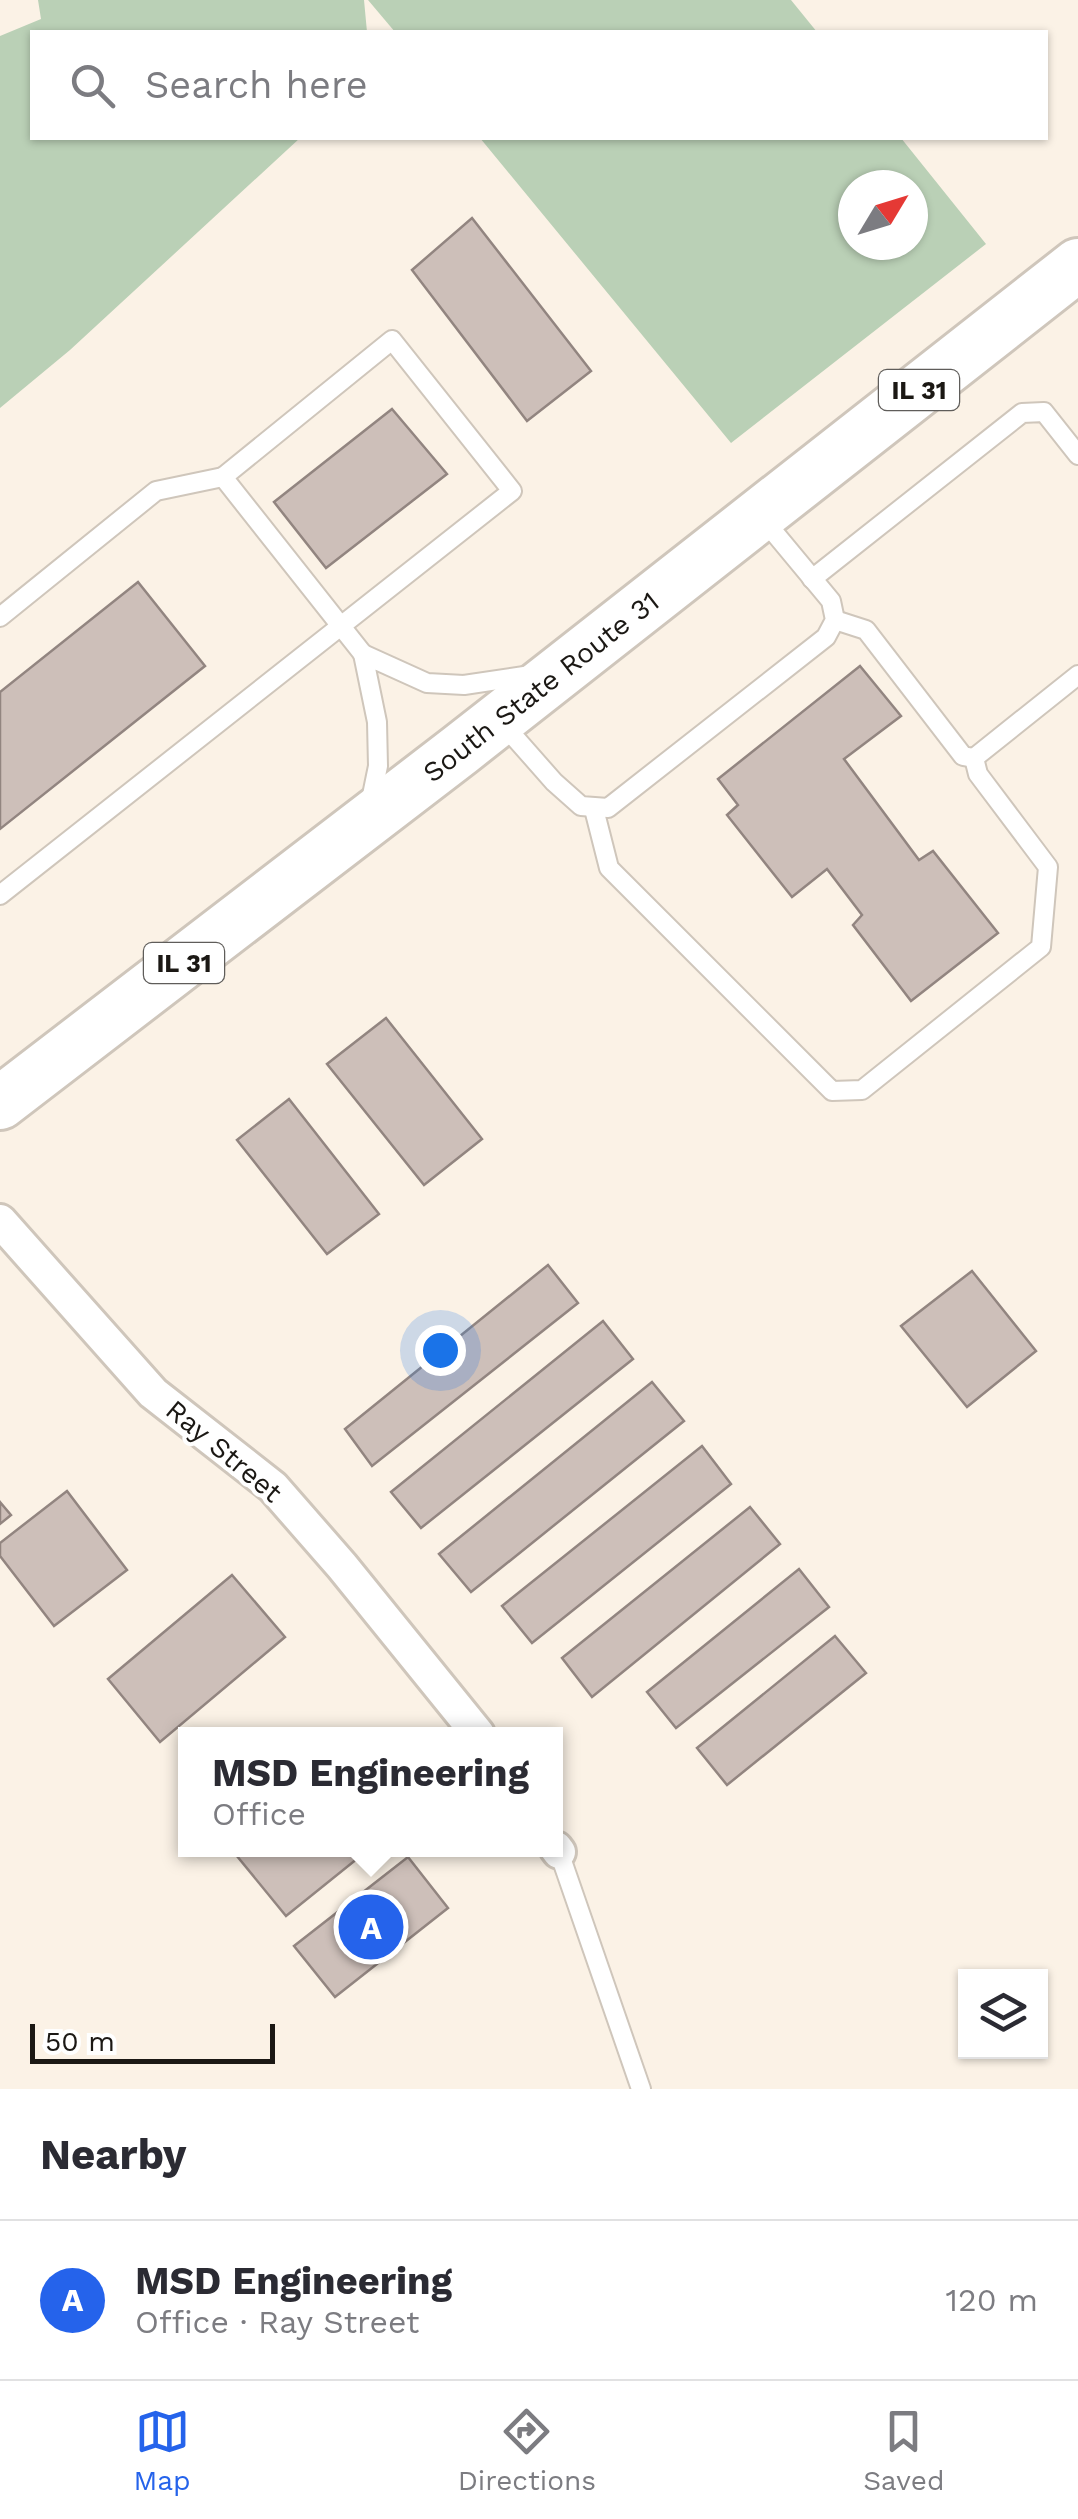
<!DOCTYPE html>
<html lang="en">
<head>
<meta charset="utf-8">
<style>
	body { margin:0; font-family:"Work Sans",sans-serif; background:#f7f7f7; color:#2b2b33 }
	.controls { position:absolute; right:30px; bottom:30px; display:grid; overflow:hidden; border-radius:0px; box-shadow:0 2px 8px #0004 }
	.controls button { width:90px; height:90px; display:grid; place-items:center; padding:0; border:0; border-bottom:2px solid #e1e1e2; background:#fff; color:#2b2b33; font:50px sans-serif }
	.compass { position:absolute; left:838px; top:170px; width:90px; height:90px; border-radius:50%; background:#fff; box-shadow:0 2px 8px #0004; rotate:52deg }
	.scale { position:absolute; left:30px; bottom:25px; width:245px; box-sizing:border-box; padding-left:10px; border:5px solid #1b1814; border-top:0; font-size:28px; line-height:35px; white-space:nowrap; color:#1b1814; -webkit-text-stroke:8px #fff; paint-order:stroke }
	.you { position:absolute; left:440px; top:1350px; width:35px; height:35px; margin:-25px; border:8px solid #fff; border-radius:50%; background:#1a73e8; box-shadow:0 0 0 15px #1a73e833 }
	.badge { display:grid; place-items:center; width:65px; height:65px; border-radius:50%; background:#2563eb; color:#fff; font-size:32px; font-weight:700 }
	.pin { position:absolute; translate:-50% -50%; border:5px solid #fff; box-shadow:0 2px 10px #0006 }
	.popup { position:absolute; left:178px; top:1727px; width:385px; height:130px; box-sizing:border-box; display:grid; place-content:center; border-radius:0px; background:#fff; filter:drop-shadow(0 2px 8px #0005); font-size:32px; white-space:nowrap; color:#7c7c81 }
	.popup b { font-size:38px; color:#2b2b33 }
	.popup::after { content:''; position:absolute; left:50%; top:100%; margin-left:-20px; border:20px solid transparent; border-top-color:#fff }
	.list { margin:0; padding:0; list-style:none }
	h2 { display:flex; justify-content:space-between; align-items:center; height:130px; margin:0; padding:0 40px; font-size:42px }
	h2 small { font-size:32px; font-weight:400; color:#7c7c81 }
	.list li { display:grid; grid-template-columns:65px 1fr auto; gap:30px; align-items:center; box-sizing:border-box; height:160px; padding:0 40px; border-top:2px solid #e1e1e2 }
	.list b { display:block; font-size:38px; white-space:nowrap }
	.list p { margin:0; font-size:32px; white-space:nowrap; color:#7c7c81 }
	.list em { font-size:32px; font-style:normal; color:#7c7c81 }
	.icon { flex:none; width:55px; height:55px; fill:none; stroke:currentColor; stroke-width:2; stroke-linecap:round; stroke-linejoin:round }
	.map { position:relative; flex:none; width:1078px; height:2089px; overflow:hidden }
	.search { position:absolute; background:#fff; box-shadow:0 2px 8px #0004; left:30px; right:30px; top:30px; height:110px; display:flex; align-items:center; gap:25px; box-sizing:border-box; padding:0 35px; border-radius:0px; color:#7c7c81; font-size:38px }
	.sheet { height:290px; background:#fff }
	nav { display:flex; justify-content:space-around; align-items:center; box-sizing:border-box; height:140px; border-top:2px solid #e1e1e2; background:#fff; font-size:28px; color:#7c7c81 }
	nav a { display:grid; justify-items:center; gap:5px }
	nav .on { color:#2563eb }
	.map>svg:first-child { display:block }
</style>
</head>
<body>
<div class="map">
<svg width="1078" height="2089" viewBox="0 0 1078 2089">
	<rect width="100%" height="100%" fill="#fbf2e6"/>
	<g fill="#bad0b6" fill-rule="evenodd">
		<polygon points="38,0 364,0 367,32 32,32 32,138 300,138 70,350 0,408 0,36 41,19"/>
		<polygon points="368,0 791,0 817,32 395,32"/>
		<path d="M480,138H901L986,244L731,443ZM913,185V245H853V185Z"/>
	</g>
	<g fill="#cdbfb9" stroke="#928580" stroke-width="2.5">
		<polygon points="472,218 591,371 527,421 412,270"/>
		<polygon points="392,409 447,474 326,568 274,502"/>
		<polygon points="138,582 205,666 0,829 0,692"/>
		<polygon points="860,666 901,716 844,759 919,860 933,851 998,933 911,1001 853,925 862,915 827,869 792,897 727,815 738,805 718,779"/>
		<polygon points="386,1018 482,1139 424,1185 327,1064"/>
		<polygon points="289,1099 379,1214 327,1254 237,1140"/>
		<polygon points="548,1265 578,1303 372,1466 345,1429"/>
		<polygon points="972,1271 1036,1351 967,1407 901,1326"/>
		<polygon points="603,1321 633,1359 421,1528 391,1492"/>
		<polygon points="652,1382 684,1421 471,1592 439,1554"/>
		<polygon points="702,1446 731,1484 532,1643 502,1606"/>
		<polygon points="67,1491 127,1570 54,1626 0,1556 0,1543"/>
		<polygon points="0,1502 11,1515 0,1524"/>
		<polygon points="750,1507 780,1544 592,1697 562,1658"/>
		<polygon points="799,1569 829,1607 676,1728 647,1692"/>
		<polygon points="232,1575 285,1637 160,1742 108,1679"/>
		<polygon points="835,1636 866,1673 727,1785 697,1748"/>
		<polygon points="232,1850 368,1850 286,1916"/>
		<polygon points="408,1857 448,1908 335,1997 294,1946"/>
	</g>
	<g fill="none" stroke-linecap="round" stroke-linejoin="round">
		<g stroke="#cfc6bb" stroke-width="22">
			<g id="service">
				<polyline points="812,579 1022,413 1044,412 1078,455"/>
				<polyline points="0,617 156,491 223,477"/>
				<polyline points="835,620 866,630 963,756 974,758"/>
				<polyline points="502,723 554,782 581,806 608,808 826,637 835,620 831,601 763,519"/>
				<polyline points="974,758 1078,675"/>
				<polyline points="370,805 378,766 377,722 363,654 427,683 464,685 531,675"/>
				<polyline points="594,809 609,868 832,1091 862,1090 1041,947 1048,867 978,774 974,758"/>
				<polyline points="0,895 512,491 392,340 223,477 363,654"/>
				<polyline points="559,1852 641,2089"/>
			</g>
		</g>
		<g stroke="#cfc6bb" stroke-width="38">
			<g id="minor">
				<polyline points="0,1221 153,1393 273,1487 342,1566 478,1734"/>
				<polyline points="556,1848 559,1852"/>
			</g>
		</g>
		<g stroke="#cfc6bb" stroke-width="58">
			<polyline id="primary" points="0,1103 460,750 1078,265"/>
		</g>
		<use href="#service" stroke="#fff" stroke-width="18"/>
		<use href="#minor" stroke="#fff" stroke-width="32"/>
		<use href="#primary" stroke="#fff" stroke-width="52"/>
	</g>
	<g text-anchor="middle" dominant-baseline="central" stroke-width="8" stroke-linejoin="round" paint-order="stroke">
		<g fill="#fff" stroke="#5f5d5a" stroke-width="2.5">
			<rect x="879" y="370" width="80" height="40" rx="8"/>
			<rect x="144" y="943" width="80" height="40" rx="8"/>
		</g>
		<g font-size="25" font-weight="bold" fill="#1b1814">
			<text x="919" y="390">IL 31</text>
			<text x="184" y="963">IL 31</text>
		</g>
		<g font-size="28" fill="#1b1814" stroke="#fff">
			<text transform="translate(541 687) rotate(-38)">South State Route 31</text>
			<text transform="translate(224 1451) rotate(40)">Ray Street</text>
		</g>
	</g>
</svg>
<div class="controls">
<button><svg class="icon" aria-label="layers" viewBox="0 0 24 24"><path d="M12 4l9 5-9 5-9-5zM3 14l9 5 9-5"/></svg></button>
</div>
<svg class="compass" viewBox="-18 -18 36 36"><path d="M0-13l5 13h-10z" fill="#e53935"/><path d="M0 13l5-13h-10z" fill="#7c7c81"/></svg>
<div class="scale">50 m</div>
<div class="you"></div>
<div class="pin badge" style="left:371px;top:1927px">A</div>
<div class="popup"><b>MSD Engineering</b>Office</div>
<div class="search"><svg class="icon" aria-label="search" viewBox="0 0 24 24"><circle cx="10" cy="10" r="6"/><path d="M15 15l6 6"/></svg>Search here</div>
</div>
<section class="sheet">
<h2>Nearby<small></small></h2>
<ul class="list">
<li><span class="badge">A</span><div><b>MSD Engineering</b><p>Office · Ray Street</p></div><em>120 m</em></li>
</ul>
</section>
<nav>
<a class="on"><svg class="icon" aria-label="map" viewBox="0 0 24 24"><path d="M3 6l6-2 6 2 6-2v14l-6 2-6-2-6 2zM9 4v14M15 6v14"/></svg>Map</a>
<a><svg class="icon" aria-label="directions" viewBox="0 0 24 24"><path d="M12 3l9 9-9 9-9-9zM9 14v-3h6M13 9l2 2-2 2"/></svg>Directions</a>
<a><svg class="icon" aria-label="saved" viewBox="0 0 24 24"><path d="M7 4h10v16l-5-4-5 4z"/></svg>Saved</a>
</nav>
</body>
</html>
